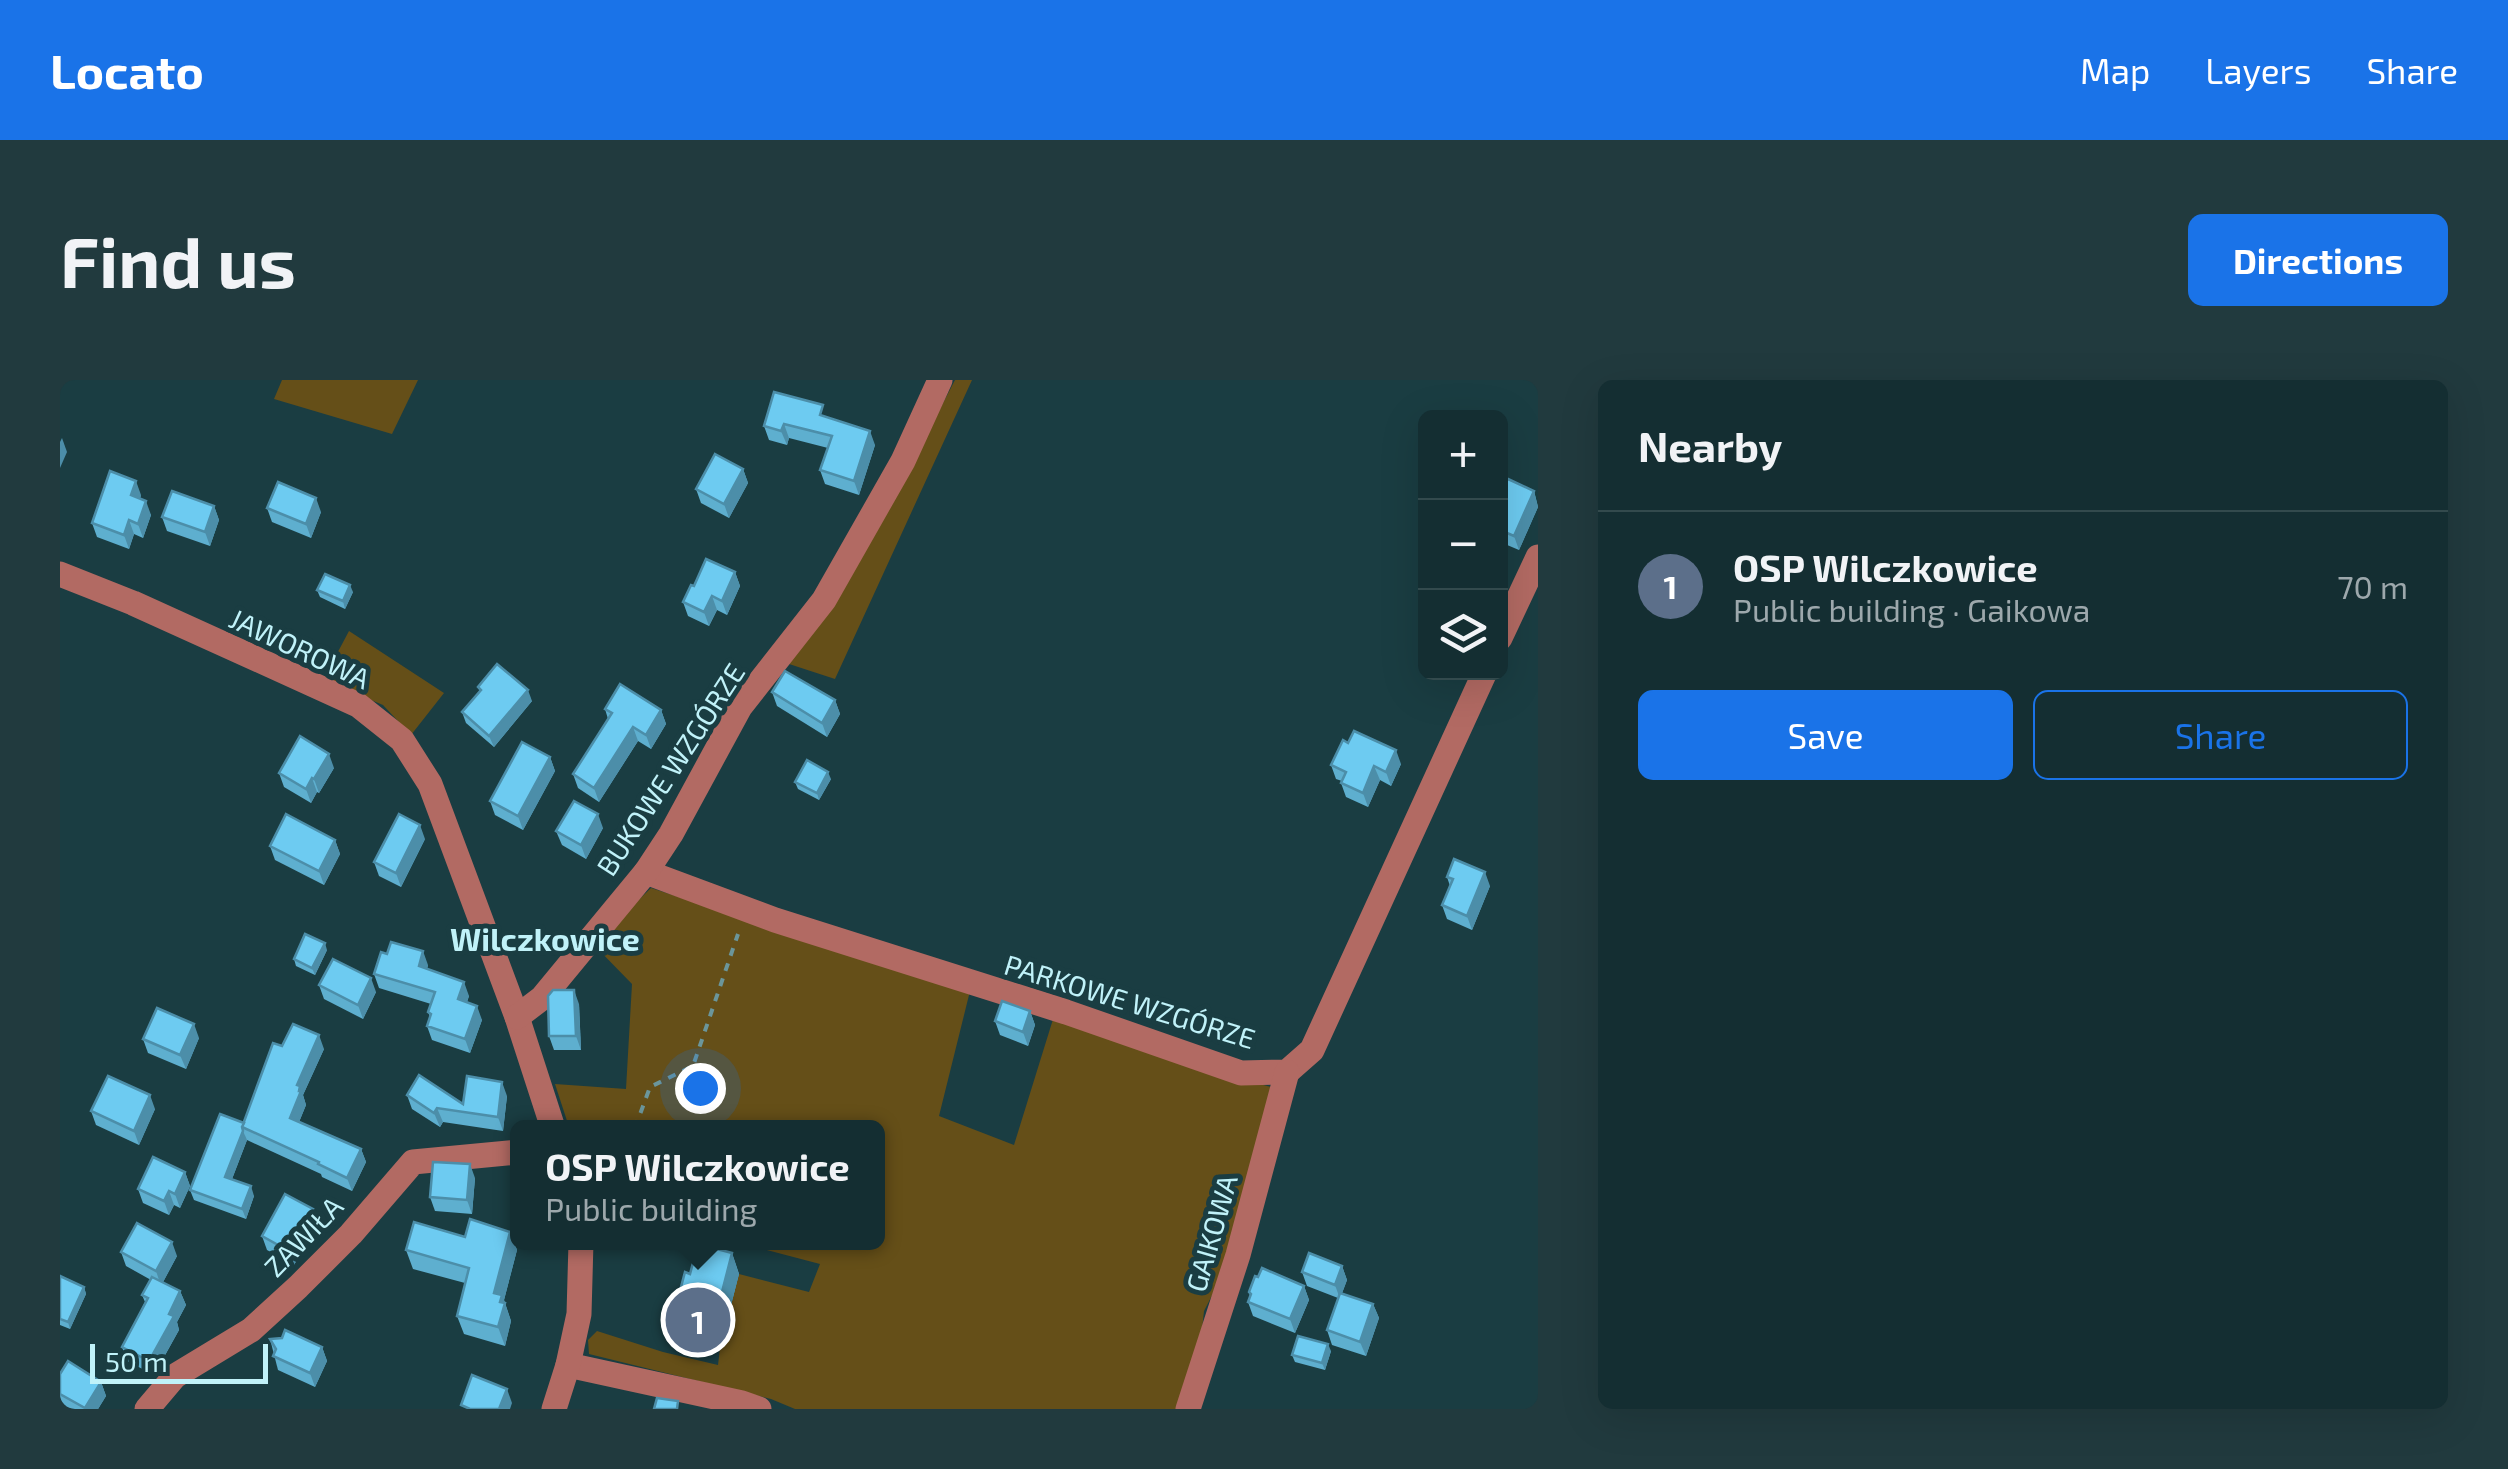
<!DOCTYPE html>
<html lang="en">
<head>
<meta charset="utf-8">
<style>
	body { margin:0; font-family:"Exo 2",sans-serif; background:#213a3e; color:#f1f3f6 }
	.controls { position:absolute; right:30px; top:30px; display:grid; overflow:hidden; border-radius:15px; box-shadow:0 10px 40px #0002 }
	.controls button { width:90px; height:90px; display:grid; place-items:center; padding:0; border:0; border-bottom:2px solid #334a4d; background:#142e32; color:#f1f3f6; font:50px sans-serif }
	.scale { position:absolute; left:30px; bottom:25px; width:178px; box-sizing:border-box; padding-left:10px; border:5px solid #c0f2f9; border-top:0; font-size:28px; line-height:35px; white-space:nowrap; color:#c0f2f9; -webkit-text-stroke:8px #1a3d42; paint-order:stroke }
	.you { position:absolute; left:640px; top:708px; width:35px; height:35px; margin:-25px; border:8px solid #fff; border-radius:50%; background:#1a73e8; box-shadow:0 0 0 15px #1a73e833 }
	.badge { display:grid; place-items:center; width:65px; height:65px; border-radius:50%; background:#1a73e8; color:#fff; font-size:32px; font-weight:700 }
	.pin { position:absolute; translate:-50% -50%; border:5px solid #fff; box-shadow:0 2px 10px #0006 }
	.popup { position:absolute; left:450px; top:740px; width:375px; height:130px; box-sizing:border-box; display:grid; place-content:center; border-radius:15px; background:#142e32; filter:drop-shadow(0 2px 8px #0005); font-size:32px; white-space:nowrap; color:#9da8ac }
	.popup b { font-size:38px; color:#f1f3f6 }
	.popup::after { content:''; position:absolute; left:50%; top:100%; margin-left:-20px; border:20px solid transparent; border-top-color:#142e32 }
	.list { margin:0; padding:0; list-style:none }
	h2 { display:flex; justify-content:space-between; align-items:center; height:130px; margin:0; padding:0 40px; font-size:42px }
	h2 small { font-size:32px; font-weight:400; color:#9da8ac }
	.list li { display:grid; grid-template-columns:65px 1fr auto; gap:30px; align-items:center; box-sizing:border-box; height:150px; padding:0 40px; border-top:2px solid #334a4d }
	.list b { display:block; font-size:38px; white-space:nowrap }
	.list p { margin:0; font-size:32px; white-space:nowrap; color:#9da8ac }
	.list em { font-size:32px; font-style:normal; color:#9da8ac }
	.actions { display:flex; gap:20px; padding:30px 40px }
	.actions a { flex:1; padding:22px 0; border:2px solid #1a73e8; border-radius:15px; text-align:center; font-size:35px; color:#1a73e8 }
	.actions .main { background:#1a73e8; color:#fff }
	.icon { flex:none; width:55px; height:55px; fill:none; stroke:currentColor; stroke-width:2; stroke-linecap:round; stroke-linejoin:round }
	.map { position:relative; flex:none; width:1478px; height:1029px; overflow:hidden; border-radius:15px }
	header { display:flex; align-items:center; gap:60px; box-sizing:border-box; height:140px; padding:0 50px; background:#1a73e8; color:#fff }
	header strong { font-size:48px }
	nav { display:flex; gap:55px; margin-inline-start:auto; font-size:35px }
	.intro { display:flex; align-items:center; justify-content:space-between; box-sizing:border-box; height:240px; padding:0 60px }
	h1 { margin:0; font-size:70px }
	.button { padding:25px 45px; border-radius:15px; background:#1a73e8; color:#fff; font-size:35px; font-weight:700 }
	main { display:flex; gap:60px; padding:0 60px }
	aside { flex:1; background:#142e32; border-radius:15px; box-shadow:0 10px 40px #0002 }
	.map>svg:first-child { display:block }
</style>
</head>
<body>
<header>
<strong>Locato</strong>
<nav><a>Map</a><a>Layers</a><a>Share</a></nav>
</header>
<div class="intro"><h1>Find us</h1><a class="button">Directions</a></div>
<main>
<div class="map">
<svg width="1478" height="1029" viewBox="0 0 1478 1029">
	<rect width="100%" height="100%" fill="#1a3d42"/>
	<g fill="#654f18">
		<polygon points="222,0 358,0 332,54 214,19"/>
		<polygon points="895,0 912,0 775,299 726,283 832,121"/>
		<polygon points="289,251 384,313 351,355 323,325 263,300"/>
		<polygon points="591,508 910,611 879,736 954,765 994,636 1129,685 1211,707 1163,894 1144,931 1141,959 1120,1029 735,1029 711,1019 529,974 528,960 537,951 603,972 658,985 660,968 679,894 749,912 760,884 680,863 818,862 818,748 509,747 495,704 566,709 572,604 533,564"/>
	</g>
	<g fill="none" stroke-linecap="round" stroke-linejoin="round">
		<polyline stroke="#6b969b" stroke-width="4" stroke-dasharray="8 8" stroke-linecap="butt" points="575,748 590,707 633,686 678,554"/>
		<g stroke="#b26a63" stroke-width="25">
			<polyline points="0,194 73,223 298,325 342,360 370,404 457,637 493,748"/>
			<polyline points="1440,258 1478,177"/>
			<polyline points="586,492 715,540 1006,632 1181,693 1227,692 1252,670 1425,292"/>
			<polyline points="457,637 482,618 586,492 611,454 680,327 764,220 843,81 880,0"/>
			<polyline points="508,985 682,1023 699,1029"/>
			<polyline points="87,1029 115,996 191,950 238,907 291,854 353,782 458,772"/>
			<polyline points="494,1029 508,985 519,934 521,862"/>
			<polyline points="1128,1029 1178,875 1227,692"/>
		</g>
	</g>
	<g fill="#5eafcf">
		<polygon points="767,38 815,65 799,115 765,104 760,90 768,68 729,58 727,65 709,60 704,46"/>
		<polygon points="683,89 688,103 669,138 641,123 636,109"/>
		<polygon points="1474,111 1478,127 1459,170 1440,162 1440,113"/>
		<polygon points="81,115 80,119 91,135 83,158 74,154 69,169 37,157 32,143"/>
		<polygon points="154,126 159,140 150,166 107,151 102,137"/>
		<polygon points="207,128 261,132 251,158 212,142"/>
		<polygon points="675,192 680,206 667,235 657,230 649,246 628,236 623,222 634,206"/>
		<polygon points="257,210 293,212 285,229 260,217"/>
		<polygon points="418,307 472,321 434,367 406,343 402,332 420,312"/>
		<polygon points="712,312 775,320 780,334 767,357 717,326"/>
		<polygon points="545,329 601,330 606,344 591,369 578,361 539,422 518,408 513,394 548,339"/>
		<polygon points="490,377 495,391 463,450 435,435 430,421"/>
		<polygon points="1341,384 1331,406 1320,400 1308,427 1286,417 1281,403 1282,401 1276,399 1271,385"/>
		<polygon points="274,388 259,413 257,412 251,423 224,407 219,393"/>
		<polygon points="771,399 759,420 738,409 735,402"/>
		<polygon points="543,448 526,479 502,465 496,451"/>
		<polygon points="365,459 341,507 319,496 314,482"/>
		<polygon points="275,460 280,474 264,505 215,480 210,466"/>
		<polygon points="1387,497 1430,506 1412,550 1387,539 1382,525 1390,506"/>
		<polygon points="267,570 255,595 236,586 234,579"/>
		<polygon points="368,585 367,589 409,616 407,622 422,640 410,673 372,660 367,646 370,637 368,632 371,624 319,608 314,594"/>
		<polygon points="259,605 316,612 303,639 264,619"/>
		<polygon points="519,624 521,670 494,670 489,656"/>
		<polygon points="970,631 975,645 968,666 940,655 935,641"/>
		<polygon points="139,658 126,689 88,673 83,659"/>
		<polygon points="222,666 264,669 243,715 246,725 239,742 301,769 306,782 292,811 262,797 261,794 187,760 172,799 194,816 186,839 134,820 130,810 184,743"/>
		<polygon points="347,715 403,724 447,716 443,751 383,742 380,747 352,729"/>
		<polygon points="95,729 79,765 36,745 31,731"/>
		<polygon points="125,792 130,806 120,828 114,825 109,835 83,823 78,809"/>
		<polygon points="415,798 412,834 375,831 370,817"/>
		<polygon points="258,843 234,885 207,870 202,856"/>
		<polygon points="450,852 457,870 444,920 451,941 445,966 404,954 397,936 405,903 353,889 346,870 405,857"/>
		<polygon points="61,872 117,876 103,902 120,911 126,925 117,942 119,950 94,995 67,981 62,967 85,922 82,915 91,900 66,886"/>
		<polygon points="672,873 679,894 660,968 641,963 637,977 619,972 612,951 614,941 613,937 630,894"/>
		<polygon points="1282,886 1287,900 1282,913 1313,924 1319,938 1306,976 1272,965 1267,950 1278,918 1247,906 1242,892"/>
		<polygon points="0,896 24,907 26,914 10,949 0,945"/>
		<polygon points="1244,906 1249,920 1235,953 1193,936 1188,922 1190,916 1189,912"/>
		<polygon points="210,959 262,967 267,981 255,1007 218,990"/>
		<polygon points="1271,971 1265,990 1235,982 1232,975"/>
		<polygon points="0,994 41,1002 46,1016 38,1029 7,1029 0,1025"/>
	</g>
	<g fill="#4c8ea9">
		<polygon points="724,44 729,58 727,65 721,51"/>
		<polygon points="810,51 815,65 799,115 794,101"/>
		<polygon points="2,58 7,72 0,88 0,62"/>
		<polygon points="683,89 688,103 669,138 664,124"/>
		<polygon points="76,101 81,115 76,129 71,115"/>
		<polygon points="1474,111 1478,127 1459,170 1454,156"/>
		<polygon points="256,118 261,132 251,158 246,144"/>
		<polygon points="86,121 91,135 83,158 78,144"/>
		<polygon points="154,126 159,140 150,166 145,152"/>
		<polygon points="69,140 74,154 69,169 64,155"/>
		<polygon points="675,192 680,206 667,235 662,221"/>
		<polygon points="290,205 293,212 285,229 283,221"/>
		<polygon points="652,216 657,230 649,246 644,232"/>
		<polygon points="468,310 472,321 434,367 429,356"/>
		<polygon points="775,320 780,334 767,357 762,343"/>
		<polygon points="601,330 606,344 591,369 586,355"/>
		<polygon points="573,347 578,361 539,422 534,408"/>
		<polygon points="1336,370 1341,384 1331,406 1326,392"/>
		<polygon points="269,374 274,388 259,413 254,399"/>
		<polygon points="490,377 495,391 463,450 458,436"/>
		<polygon points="1314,386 1320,400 1308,427 1303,413"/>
		<polygon points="768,392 771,399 759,420 757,413"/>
		<polygon points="252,398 257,412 251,423 246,409"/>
		<polygon points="538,434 543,448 526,479 521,465"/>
		<polygon points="360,445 365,459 341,507 336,493"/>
		<polygon points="275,460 280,474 264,505 259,491"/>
		<polygon points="1425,492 1430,506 1412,550 1407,536"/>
		<polygon points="265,563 267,570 255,595 252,588"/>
		<polygon points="363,571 368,585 364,600 359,586"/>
		<polygon points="311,598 316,612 303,639 298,625"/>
		<polygon points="404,602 409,616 403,633 398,619"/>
		<polygon points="514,610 519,624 521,670 516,656"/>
		<polygon points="417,626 422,640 410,673 405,659"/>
		<polygon points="970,631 975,645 968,666 963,652"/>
		<polygon points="134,644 139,658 126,689 120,675"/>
		<polygon points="259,655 264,669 243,715 246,725 235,752 230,738 237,705"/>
		<polygon points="442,702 447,716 443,751 438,737"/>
		<polygon points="90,715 95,729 79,765 74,751"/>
		<polygon points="377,728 383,742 380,747 374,733"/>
		<polygon points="183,751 187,760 169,807 165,797"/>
		<polygon points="301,769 306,782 292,811 287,798"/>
		<polygon points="410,784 415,798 412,834 407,820"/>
		<polygon points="125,792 130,806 120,828 115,814"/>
		<polygon points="191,806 194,816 186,839 182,829"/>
		<polygon points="109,811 114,825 109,835 104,821"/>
		<polygon points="253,829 258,843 234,885 229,871"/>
		<polygon points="450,852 457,870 444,920 451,941 445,966 438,947 434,913"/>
		<polygon points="112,862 117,876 101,906 96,891"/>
		<polygon points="672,873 679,894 660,968 653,947"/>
		<polygon points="1282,886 1287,900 1280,919 1275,905"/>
		<polygon points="1244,906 1249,920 1235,953 1230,939"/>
		<polygon points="24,907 26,914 10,949 8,942"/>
		<polygon points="120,911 126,925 117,942 119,950 94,995 89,981 109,934"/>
		<polygon points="1313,924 1319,938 1306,976 1300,962"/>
		<polygon points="633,942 641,963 637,977 630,956"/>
		<polygon points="1268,964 1271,971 1265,990 1262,983"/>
		<polygon points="262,967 267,981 255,1007 250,993"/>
		<polygon points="41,1002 46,1016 38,1029 25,1029"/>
		<polygon points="447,1009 452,1023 450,1029 439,1029"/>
	</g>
	<g fill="#6dcbf1" stroke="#4c8ea9" stroke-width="2.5">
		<polygon points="714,12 763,25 760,35 810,51 794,101 760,90 772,56 724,44 721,51 704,46"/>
		<polygon points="655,74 683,89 664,124 636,109"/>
		<polygon points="50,91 76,101 71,115 86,121 78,144 69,140 64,155 32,143"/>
		<polygon points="1448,99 1474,111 1454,156 1440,150 1440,113"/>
		<polygon points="218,102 256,118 246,144 207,128"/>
		<polygon points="112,111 154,126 145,152 102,137"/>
		<polygon points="646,179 675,192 662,221 652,216 644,232 623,222 631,205 634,206"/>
		<polygon points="265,194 290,205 283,221 257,210"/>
		<polygon points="1366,224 1366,238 1360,236"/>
		<polygon points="437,284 468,310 429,356 402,332 421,310 418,307"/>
		<polygon points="725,291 775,320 762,343 712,312"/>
		<polygon points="560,304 601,330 586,355 573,347 534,408 513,394 552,333 545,329"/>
		<polygon points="1294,351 1336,370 1326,392 1314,386 1303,413 1281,403 1286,392 1271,385 1283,360 1288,363"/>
		<polygon points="240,356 269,374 254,399 252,398 246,409 219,393"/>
		<polygon points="462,362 490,377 458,436 430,421"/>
		<polygon points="747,380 768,392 757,413 735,402"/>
		<polygon points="514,421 538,434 521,465 496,451"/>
		<polygon points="226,434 275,460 259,491 210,466"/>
		<polygon points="339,434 360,445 336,493 314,482"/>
		<polygon points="1394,479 1425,492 1407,536 1382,525 1393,499 1387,497"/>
		<polygon points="245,554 265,563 252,588 234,579"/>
		<polygon points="331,562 363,571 359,586 404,602 398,619 417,626 405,659 367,646 371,634 368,632 375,612 314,594 321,572 327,574"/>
		<polygon points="273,579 311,598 298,625 259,605"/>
		<polygon points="493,610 514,610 516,656 489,656 488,616"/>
		<polygon points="942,621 970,631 963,652 935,641"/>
		<polygon points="97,628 134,644 120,675 83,659"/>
		<polygon points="233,644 259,655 237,705 240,706 239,711 241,711 230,738 301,769 287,798 258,784 259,782 182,747 213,663 222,666"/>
		<polygon points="359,695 403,724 407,696 442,702 438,737 377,728 374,733 347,715"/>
		<polygon points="48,696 90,715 74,751 31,731"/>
		<polygon points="160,734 184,743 182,747 183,751 165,797 191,806 182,829 130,810"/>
		<polygon points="93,777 125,792 115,814 109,811 104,821 78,809"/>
		<polygon points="373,782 410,784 407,820 370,817"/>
		<polygon points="225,814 253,829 229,871 202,856"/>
		<polygon points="410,839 450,852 434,913 442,915 440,922 445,923 438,947 397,936 409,888 346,870 354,842 405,857"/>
		<polygon points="77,843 112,862 96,891 61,872"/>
		<polygon points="638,864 672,873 653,947 633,942 630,956 612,951 615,938 613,937 625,892 630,894"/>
		<polygon points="1249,873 1282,886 1275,905 1242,892"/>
		<polygon points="1202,888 1244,906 1230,939 1188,922 1191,914 1189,912 1195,896 1198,897"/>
		<polygon points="0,896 24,907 8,942 0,939"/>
		<polygon points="92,897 120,911 109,934 114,936 89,981 62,967 88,918 82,915"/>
		<polygon points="1280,913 1313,924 1300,962 1267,950"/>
		<polygon points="225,950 262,967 250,993 213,976 216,969 210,959 222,958"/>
		<polygon points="1238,956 1268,964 1262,983 1232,975"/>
		<polygon points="8,981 41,1002 25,1028 0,1014 0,994"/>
		<polygon points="412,995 447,1009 439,1029 410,1029 401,1025"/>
		<polygon points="597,1018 618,1021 617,1029 594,1029"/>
	</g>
	<g text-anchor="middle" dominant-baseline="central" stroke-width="10" stroke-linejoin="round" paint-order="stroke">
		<g font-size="28" fill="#c0f2f9" stroke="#1a3d42">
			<text transform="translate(240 268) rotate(25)">JAWOROWA</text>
			<text transform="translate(610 389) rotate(-57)">BUKOWE WZGÓRZE</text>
			<text transform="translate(1070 621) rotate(17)">PARKOWE WZGÓRZE</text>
			<text transform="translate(1151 853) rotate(-74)">GAIKOWA</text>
			<text transform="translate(243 856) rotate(-46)">ZAWIŁA</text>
		</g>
		<g font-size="32" font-weight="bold" fill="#c0f2f9" stroke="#1a3d42">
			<text x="485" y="558">Wilczkowice</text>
		</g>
	</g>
</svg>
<div class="controls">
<button>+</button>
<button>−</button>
<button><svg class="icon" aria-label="layers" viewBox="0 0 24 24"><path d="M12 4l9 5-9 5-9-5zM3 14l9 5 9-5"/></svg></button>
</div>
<div class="scale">50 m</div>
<div class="you"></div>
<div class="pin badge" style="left:638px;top:940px;background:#5c6f8a">1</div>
<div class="popup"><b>OSP Wilczkowice</b>Public building</div>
</div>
<aside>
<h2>Nearby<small></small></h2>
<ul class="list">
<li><span class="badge" style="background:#5c6f8a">1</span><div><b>OSP Wilczkowice</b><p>Public building · Gaikowa</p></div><em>70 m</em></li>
</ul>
<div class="actions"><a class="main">Save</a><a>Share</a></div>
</aside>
</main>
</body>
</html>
